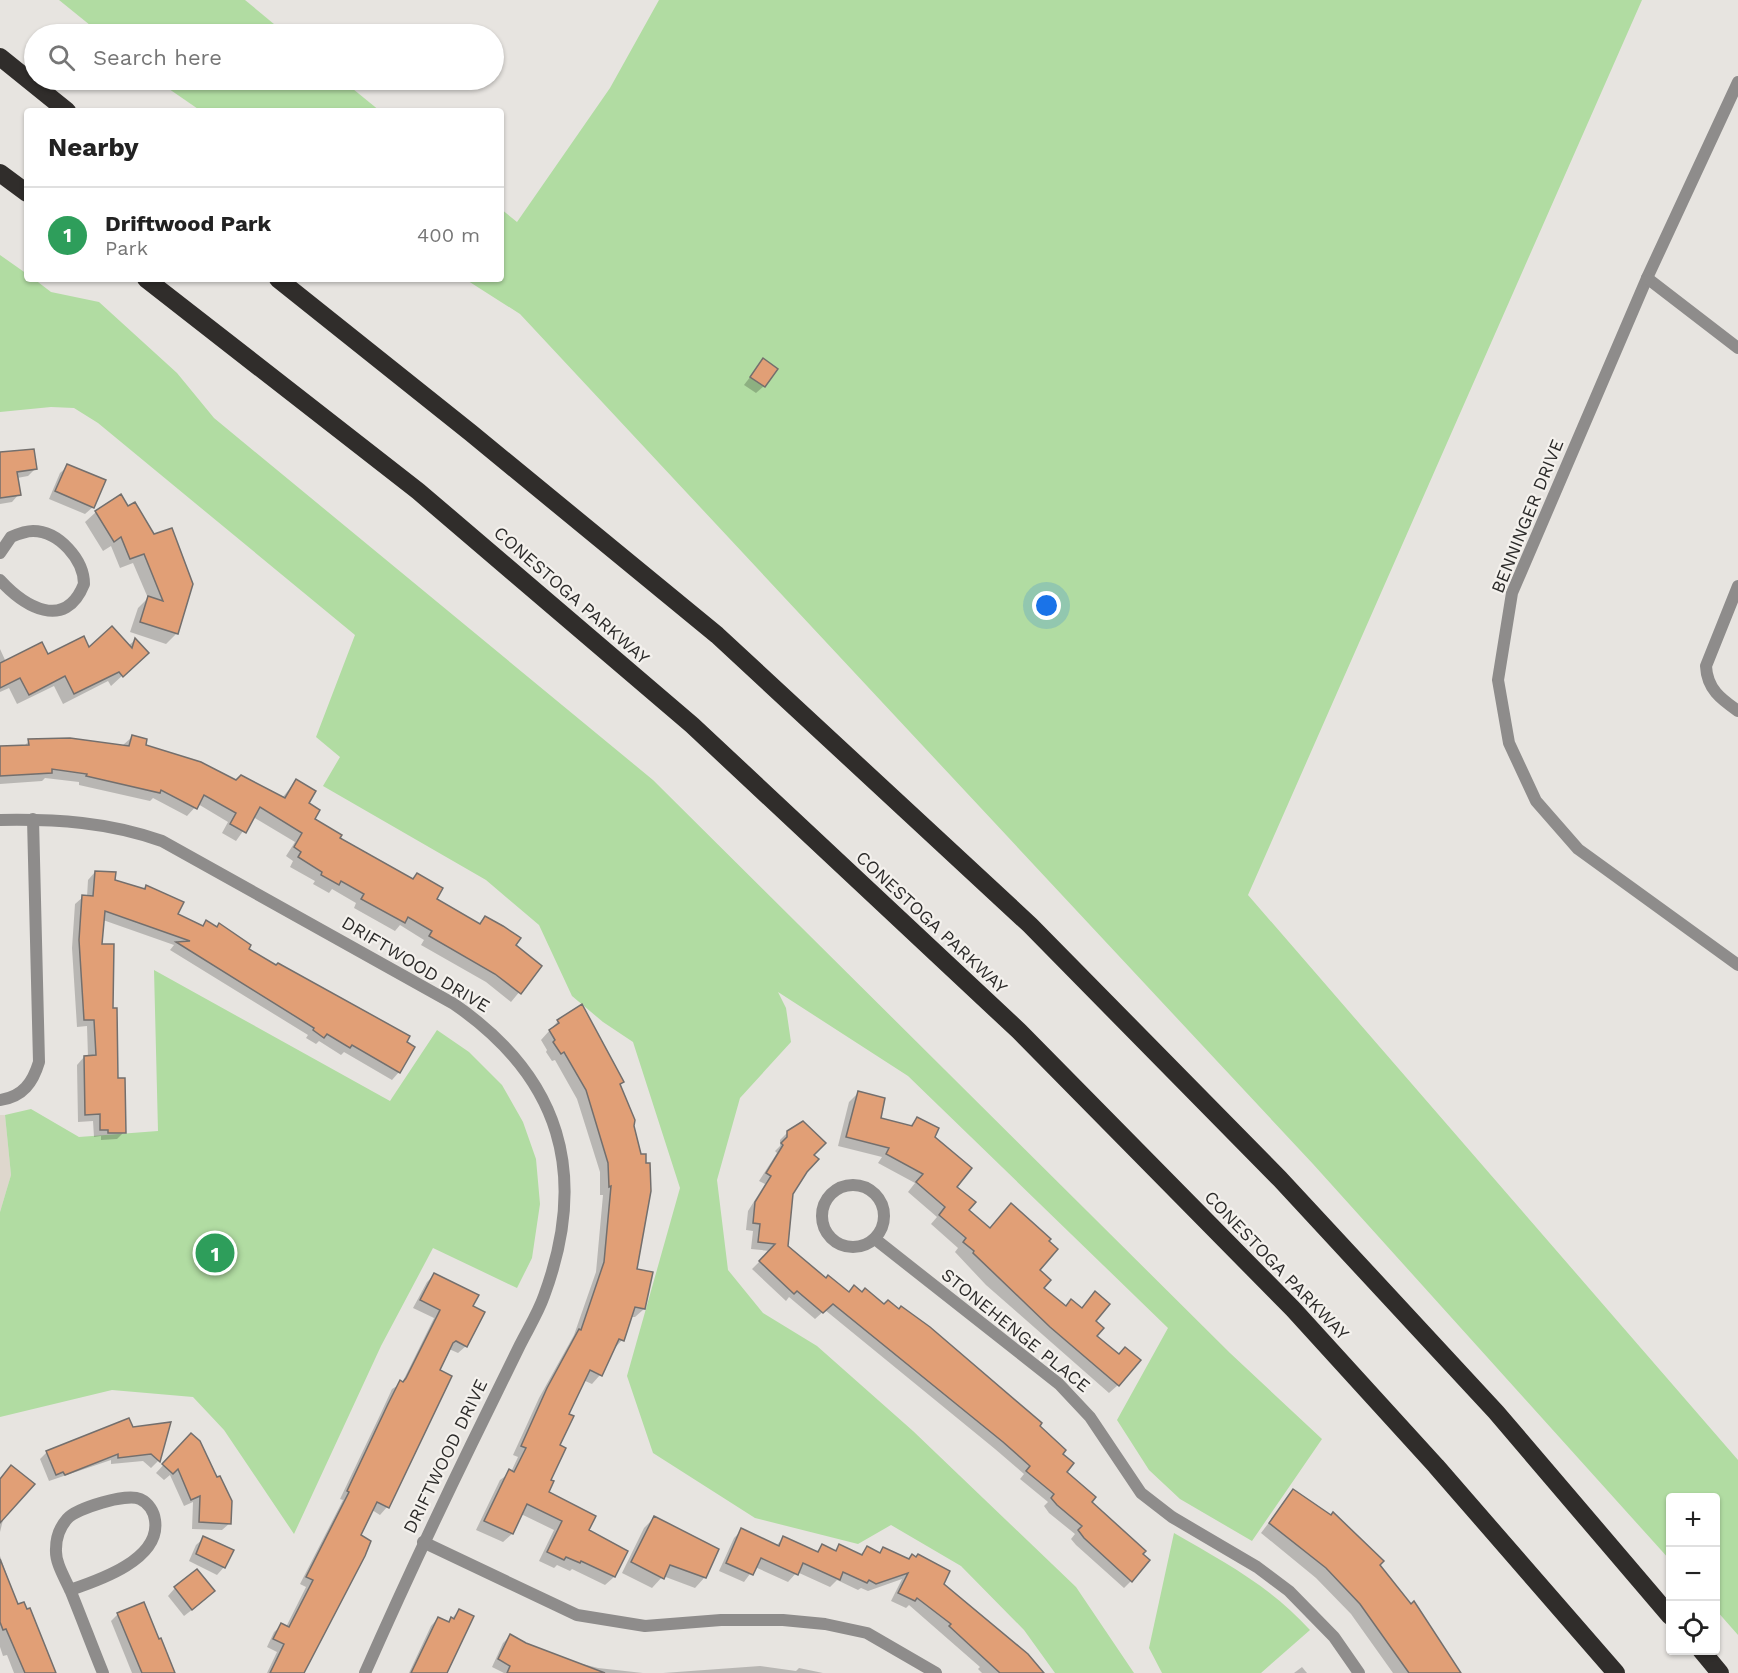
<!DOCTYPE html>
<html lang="en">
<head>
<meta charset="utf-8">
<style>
	body { margin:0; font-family:"Work Sans",sans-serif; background:#f6f6f6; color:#222 }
	.controls { position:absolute; right:18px; bottom:18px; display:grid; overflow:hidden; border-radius:6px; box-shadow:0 2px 4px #0004 }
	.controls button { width:54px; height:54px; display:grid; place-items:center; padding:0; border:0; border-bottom:2px solid #e0e0e0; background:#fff; color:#222; font:30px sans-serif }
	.you { position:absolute; left:1047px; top:606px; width:21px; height:21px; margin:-15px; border:4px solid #fff; border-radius:50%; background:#1a73e8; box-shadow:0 0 0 9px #1a73e833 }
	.badge { display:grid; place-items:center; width:39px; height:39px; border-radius:50%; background:#af2565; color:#fff; font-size:20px; font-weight:700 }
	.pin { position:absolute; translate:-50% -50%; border:3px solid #fff; box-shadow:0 2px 6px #0006 }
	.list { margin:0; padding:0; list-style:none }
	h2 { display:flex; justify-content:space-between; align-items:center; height:78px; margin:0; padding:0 24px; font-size:26px }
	h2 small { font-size:20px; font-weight:400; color:#767676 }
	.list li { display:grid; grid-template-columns:39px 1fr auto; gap:18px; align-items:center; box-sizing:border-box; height:96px; padding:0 24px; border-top:2px solid #e0e0e0 }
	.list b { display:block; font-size:22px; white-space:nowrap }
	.list p { margin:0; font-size:20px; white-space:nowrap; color:#767676 }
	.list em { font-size:20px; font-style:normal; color:#767676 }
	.icon { flex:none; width:33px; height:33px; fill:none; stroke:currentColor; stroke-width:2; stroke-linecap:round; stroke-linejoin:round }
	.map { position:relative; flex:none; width:1738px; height:1673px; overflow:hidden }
	.search { position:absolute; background:#fff; box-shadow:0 2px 4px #0004; left:24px; top:24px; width:480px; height:66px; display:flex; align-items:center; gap:15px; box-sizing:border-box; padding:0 21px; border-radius:33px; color:#767676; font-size:22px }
	.panel { position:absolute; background:#fff; box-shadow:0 2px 4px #0004; left:24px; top:108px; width:480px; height:174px; border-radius:6px }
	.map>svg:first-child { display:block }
</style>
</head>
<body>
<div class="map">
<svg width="1738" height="1673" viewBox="0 0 1738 1673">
	<rect width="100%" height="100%" fill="#e7e4e0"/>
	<polygon fill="#ded7cd" points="0,1115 5,1115 11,1175 0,1212"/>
	<g fill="#b1dca2">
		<polygon points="59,0 245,0 286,34 101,34"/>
		<polygon points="659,0 1642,0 1248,895 1738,1460 1738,1635 1716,1610 1716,1498 1670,1498 1670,1560 1313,1164 520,314 465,279 501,279 501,209 517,222 610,88"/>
		<polygon points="156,80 342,80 380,111 201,111"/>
		<polygon points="0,255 27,274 27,279 34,279 51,292 99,302 177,373 214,418 653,780 1230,1353 1322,1439 1252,1541 1180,1499 1149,1470 1117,1420 1168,1328 908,1076 778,992 786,1008 791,1042 740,1098 717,1180 728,1270 763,1313 817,1346 913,1431 1076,1587 1134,1673 1055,1673 1024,1630 961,1566 891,1525 858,1544 755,1518 653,1453 627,1376 680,1188 633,1042 603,1022 572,996 539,925 486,880 323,786 340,757 316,737 355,635 98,423 74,408 51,407 0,412"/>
		<polygon points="154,970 390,1101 437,1030 469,1052 502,1085 523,1122 536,1159 540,1204 532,1258 517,1288 433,1248 381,1346 294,1534 224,1430 193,1397 112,1390 0,1417 0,1212 11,1175 5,1115 31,1109 79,1137 158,1131"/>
		<path d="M1174,1533C1224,1562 1270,1586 1310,1630L1261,1673H1162L1149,1648Z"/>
	</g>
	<g fill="#0003">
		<polygon points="763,360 764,386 756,393 744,385"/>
		<polygon points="0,454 35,469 28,476 17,478 19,494 12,502 0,504"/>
		<polygon points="68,466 93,507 85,514 49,499 60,473"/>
		<polygon points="121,496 177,633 166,644 130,632 138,608 148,598 133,563 120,568 111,546 103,551 85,522 96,512"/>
		<polygon points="135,640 136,663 111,686 108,681 63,704 54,686 17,704 9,688 0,692 0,649 6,662 128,646"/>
		<polygon points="132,737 144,746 282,798 296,781 313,819 338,838 412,880 417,874 435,899 478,925 485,917 540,967 511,1002 486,982 421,945 424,940 400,925 395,931 354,908 356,903 332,889 329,893 313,884 315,881 290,867 293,861 286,856 295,842 253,817 236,841 222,833 228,822 198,804 187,816 153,798 150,801 79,785 79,782 45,778 42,781 0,784 0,747 23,747 29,741 123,745"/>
		<polygon points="95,872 142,890 146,886 176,915 201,927 206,922 246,950 399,1072 392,1080 344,1052 341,1055 319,1041 316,1044 306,1038 308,1035 170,950 174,945 103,920 100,946 110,973 116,1080 124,1132 117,1139 101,1140 101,1136 94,1137 93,1121 78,1122 77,1065 84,1057 88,1057 87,1026 77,1027 72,948 75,904 83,897 87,897 88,880"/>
		<polygon points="558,1021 619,1085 635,1270 644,1309 635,1317 631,1317 622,1340 613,1350 600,1375 592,1384 583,1380 567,1414 547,1493 587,1531 614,1577 605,1585 572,1569 570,1571 557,1565 554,1568 539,1561 554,1530 521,1514 512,1534 503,1542 476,1530 500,1480 511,1472 518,1457 513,1455 539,1398 574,1335 596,1272 603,1195 600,1195 600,1172 577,1099 555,1060 552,1061 546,1052 547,1050 541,1040"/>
		<polygon points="858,1093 879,1119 910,1126 917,1118 933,1137 967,1210 1038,1271 1042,1288 1065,1307 1081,1309 1087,1302 1094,1321 1095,1336 1118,1385 1109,1393 986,1285 955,1252 958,1248 931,1224 937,1217 908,1192 915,1183 878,1163 882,1157 838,1146 849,1102"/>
		<polygon points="788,1132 812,1155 792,1193 787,1246 826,1279 1038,1426 1061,1454 1064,1473 1090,1502 1131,1581 1124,1588 1076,1545 1071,1539 1075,1534 1049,1513 1044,1506 1048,1502 1020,1479 1024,1474 995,1449 825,1310 815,1319 789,1297 786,1301 752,1269 770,1251 751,1249 753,1231 746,1230 748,1211 765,1184 759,1181 777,1153 775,1151 780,1146 780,1140"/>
		<polygon points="434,1275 471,1307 466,1346 458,1353 449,1349 438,1371 450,1377 387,1507 380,1515 372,1510 359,1536 304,1673 267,1673 277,1652 267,1647 274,1632 282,1625 286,1627 306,1587 300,1584 343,1500 340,1499 381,1413 392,1389 402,1383 434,1318 413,1308 427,1282"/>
		<polygon points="169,1424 158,1461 151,1468 143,1461 111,1464 111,1460 49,1481 40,1459 47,1452 132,1429"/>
		<polygon points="191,1435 230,1523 222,1530 192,1529 193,1502 184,1506 170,1475 164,1480 156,1473"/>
		<polygon points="1293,1491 1378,1565 1411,1606 1414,1604 1459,1673 1393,1673 1351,1614 1316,1578 1261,1533"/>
		<polygon points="0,1512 5,1512 0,1532"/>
		<polygon points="654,1518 705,1577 695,1588 663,1576 652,1588 622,1573 644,1528"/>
		<polygon points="742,1530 776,1546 783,1538 816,1552 822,1546 834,1551 840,1546 860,1555 867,1548 878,1554 884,1549 942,1585 1040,1673 982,1673 978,1669 980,1667 909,1605 906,1608 891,1601 902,1579 868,1591 861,1588 858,1590 837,1580 830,1587 797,1572 788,1582 755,1567 744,1582 719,1571 734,1538"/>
		<polygon points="204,1538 224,1567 217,1575 189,1561 196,1545"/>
		<polygon points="0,1556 18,1606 53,1673 14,1673 7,1655 3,1656 0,1647"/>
		<polygon points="175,1588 206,1599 184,1616 168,1596"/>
		<polygon points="459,1611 472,1617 447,1673 409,1673 431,1626 438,1618 447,1623"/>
		<polygon points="118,1614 172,1668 175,1673 132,1673 111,1621"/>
		<polygon points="510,1636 525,1644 575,1662 598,1668 643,1673 504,1673 492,1667 503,1643"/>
		<polygon points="760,1666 796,1671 799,1668 823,1673 663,1673"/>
		<polygon points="1302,1667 1307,1673 1294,1673"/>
	</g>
	<g fill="#e19f76" stroke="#736f6d" stroke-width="1.5">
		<polygon points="763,358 778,369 765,387 750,377"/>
		<polygon points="34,449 37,469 17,472 21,495 0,498 0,452"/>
		<polygon points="67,464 106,480 94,508 55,491"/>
		<polygon points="121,494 128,506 135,502 154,534 172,528 193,584 178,634 140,622 148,596 163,601 144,554 130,559 121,537 114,542 95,511"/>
		<polygon points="112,626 132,648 135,638 149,653 123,677 119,672 74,694 65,676 29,695 20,678 0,688 0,663 42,642 48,654 84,636 89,647"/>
		<polygon points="132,735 147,739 146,745 201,762 236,780 241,775 285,798 296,779 316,791 309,803 320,810 315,819 342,835 340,838 413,879 417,873 443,888 437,899 480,924 485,916 503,926 521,938 516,945 542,966 521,994 495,974 429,936 432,931 408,917 405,923 361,899 364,894 341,881 339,885 321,875 322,872 298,857 301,852 294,847 302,833 260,807 246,833 230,824 236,813 204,795 197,809 161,790 160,793 86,776 87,774 52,769 52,773 0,776 0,746 29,745 28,739 70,738 129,746"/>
		<polygon points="95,871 116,872 115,880 145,889 146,885 184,902 178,914 203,926 206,920 217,927 219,923 251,945 249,949 276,965 278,963 410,1036 407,1042 415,1047 400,1073 352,1045 350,1048 327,1034 324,1038 313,1030 314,1028 176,942 190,941 105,911 102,944 114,944 113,1008 117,1008 118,1078 125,1078 126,1133 108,1133 108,1130 100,1130 100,1114 85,1115 84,1056 96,1055 94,1020 84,1020 79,940 82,895 93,896"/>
		<polygon points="582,1004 624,1082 620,1084 635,1120 634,1126 641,1154 646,1154 646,1163 650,1163 651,1191 637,1269 653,1272 645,1309 635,1307 624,1341 619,1339 602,1376 590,1370 569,1414 574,1416 560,1445 566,1448 551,1480 554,1481 549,1492 596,1516 589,1530 628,1551 615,1577 581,1561 580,1563 566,1557 564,1560 547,1552 562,1521 527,1504 513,1534 484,1521 509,1469 514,1472 526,1448 521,1446 547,1388 579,1329 581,1330 604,1262 611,1186 609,1187 608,1163 586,1090 564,1052 561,1054 553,1042 555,1040 549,1030 559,1023 557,1020"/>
		<polygon points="858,1091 885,1098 881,1118 912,1126 917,1117 939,1128 935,1137 972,1168 957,1187 976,1202 969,1210 990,1228 1011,1203 1051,1239 1049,1241 1058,1249 1040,1270 1051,1280 1044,1288 1066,1306 1071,1299 1082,1308 1095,1291 1110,1304 1096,1321 1104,1328 1097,1336 1119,1354 1125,1347 1141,1360 1119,1386 1050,1327 973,1253 974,1251 963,1242 966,1238 939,1215 945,1207 916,1182 923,1174 886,1154 889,1148 846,1137"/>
		<polygon points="803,1121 826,1143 814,1155 819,1159 807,1172 793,1194 788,1246 826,1278 828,1275 849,1292 854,1285 862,1292 865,1288 884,1304 888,1300 899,1309 901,1306 930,1327 1042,1423 1040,1426 1066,1450 1063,1454 1074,1463 1067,1472 1096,1497 1092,1502 1146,1551 1143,1554 1150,1560 1132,1582 1084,1538 1078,1530 1082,1526 1057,1505 1051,1498 1054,1494 1026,1471 1030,1466 1003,1442 833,1304 823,1313 797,1291 794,1294 759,1261 775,1244 758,1242 760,1224 753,1223 755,1202 771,1176 766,1173 783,1145 781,1143 787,1137 787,1131"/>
		<polygon points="434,1273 479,1295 473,1306 485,1312 467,1347 456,1341 453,1343 440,1370 452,1376 389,1508 377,1502 361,1535 371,1541 365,1556 304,1673 270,1673 284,1644 273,1639 281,1623 289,1627 313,1580 306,1577 349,1492 347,1491 388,1404 400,1380 403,1382 406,1378 440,1310 420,1300"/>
		<polygon points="129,1418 133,1427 171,1422 160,1462 151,1454 118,1458 118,1454 65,1475 63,1472 56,1475 46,1451"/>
		<polygon points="191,1433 200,1441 217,1477 220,1476 232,1501 231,1524 199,1522 200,1496 191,1500 178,1469 173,1474 162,1464"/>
		<polygon points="11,1465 35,1484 0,1523 0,1479"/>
		<polygon points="1293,1489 1331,1515 1333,1512 1384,1561 1380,1565 1411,1604 1414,1601 1461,1673 1409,1673 1360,1604 1326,1568 1269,1523"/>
		<polygon points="654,1516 719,1549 706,1578 670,1565 664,1579 631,1562"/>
		<polygon points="741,1528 779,1546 783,1536 818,1552 822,1544 836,1551 839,1544 862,1555 867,1546 880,1553 883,1547 909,1559 912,1554 916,1557 918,1554 950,1571 944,1584 1028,1654 1044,1673 1000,1673 949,1626 951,1624 917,1598 915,1601 898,1593 908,1573 876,1584 869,1580 867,1583 843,1572 840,1580 803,1563 798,1575 761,1558 753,1575 726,1563"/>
		<polygon points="203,1536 234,1550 225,1568 196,1554"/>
		<polygon points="0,1559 18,1604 24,1602 27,1609 30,1608 56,1673 25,1673 6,1629 3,1630 0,1622"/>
		<polygon points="197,1569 215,1591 192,1610 174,1587"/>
		<polygon points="144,1602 159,1639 161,1638 175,1673 142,1673 117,1613"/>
		<polygon points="459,1609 474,1616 447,1673 411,1673 438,1617 449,1622 451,1617 454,1619"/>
		<polygon points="510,1634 526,1643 605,1673 507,1673 510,1666 498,1659"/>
	</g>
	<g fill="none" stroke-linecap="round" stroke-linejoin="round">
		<g stroke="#8e8c8b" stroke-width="12">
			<polyline points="1738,82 1647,278 1512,593 1498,680 1509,743 1536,801 1578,849 1738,965"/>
			<polyline points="1647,278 1738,348"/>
			<path d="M0,553L11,537C18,534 25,531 33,531C59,531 84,560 84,584C65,632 24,606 0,580"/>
			<path d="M1738,586L1706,666C1707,689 1721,699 1738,711"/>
			<path d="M0,1100C23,1097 33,1082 39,1062L33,819"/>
			<circle cx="853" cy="1216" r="31"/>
			<polyline points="875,1239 1059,1384 1090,1417 1141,1493 1172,1517 1257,1567 1289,1591 1334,1637 1359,1673"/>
			<polyline points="423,1542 577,1615 645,1626 721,1620 783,1620 825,1624 867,1633 936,1673"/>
			<path d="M70,1590C100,1580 161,1559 155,1520C154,1512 149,1503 140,1499C126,1493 77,1508 67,1519C60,1527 56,1538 56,1549C55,1563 65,1578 71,1592C82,1619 92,1646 103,1673"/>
		</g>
		<path stroke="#8e8c8b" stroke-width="12" d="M0,820C57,819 108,822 162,841L454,1004C561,1078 589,1174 544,1296C538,1313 528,1329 520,1345C504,1378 488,1410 472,1443C435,1519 399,1596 365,1673"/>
		<g stroke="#302d2b" stroke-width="18">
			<polyline points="0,57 67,111"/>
			<polyline points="0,173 27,193"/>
			<polyline points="146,279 418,491 692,725 1019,1031 1293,1309 1436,1466 1616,1673"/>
			<polyline points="278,279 471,433 717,635 1030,925 1280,1179 1496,1412 1670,1616"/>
			<polyline points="1701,1650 1720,1673"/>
		</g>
	</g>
	<g text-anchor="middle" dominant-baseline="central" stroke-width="4.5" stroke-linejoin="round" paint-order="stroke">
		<g font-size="18" fill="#2c2b2a" stroke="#f4f1ed">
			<text transform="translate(1527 516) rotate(-68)">BENNINGER DRIVE</text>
			<text transform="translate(572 595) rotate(41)">CONESTOGA PARKWAY</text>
			<text transform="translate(932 922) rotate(43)">CONESTOGA PARKWAY</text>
			<text transform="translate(416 964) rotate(31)">DRIFTWOOD DRIVE</text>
			<text transform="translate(1277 1265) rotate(46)">CONESTOGA PARKWAY</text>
			<text transform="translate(1016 1330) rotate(39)">STONEHENGE PLACE</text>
			<text transform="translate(445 1456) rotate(-64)">DRIFTWOOD DRIVE</text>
		</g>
	</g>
</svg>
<div class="controls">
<button>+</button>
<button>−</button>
<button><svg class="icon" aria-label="locate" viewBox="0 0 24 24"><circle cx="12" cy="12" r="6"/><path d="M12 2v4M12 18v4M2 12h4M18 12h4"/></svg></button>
</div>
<div class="you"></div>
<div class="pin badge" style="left:215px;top:1253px;background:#2e9e5b">1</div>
<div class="search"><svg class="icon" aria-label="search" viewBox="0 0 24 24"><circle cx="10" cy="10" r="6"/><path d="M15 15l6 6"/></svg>Search here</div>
<section class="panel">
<h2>Nearby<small></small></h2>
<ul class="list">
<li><span class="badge" style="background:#2e9e5b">1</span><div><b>Driftwood Park</b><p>Park</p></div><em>400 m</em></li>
</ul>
</section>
</div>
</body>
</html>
